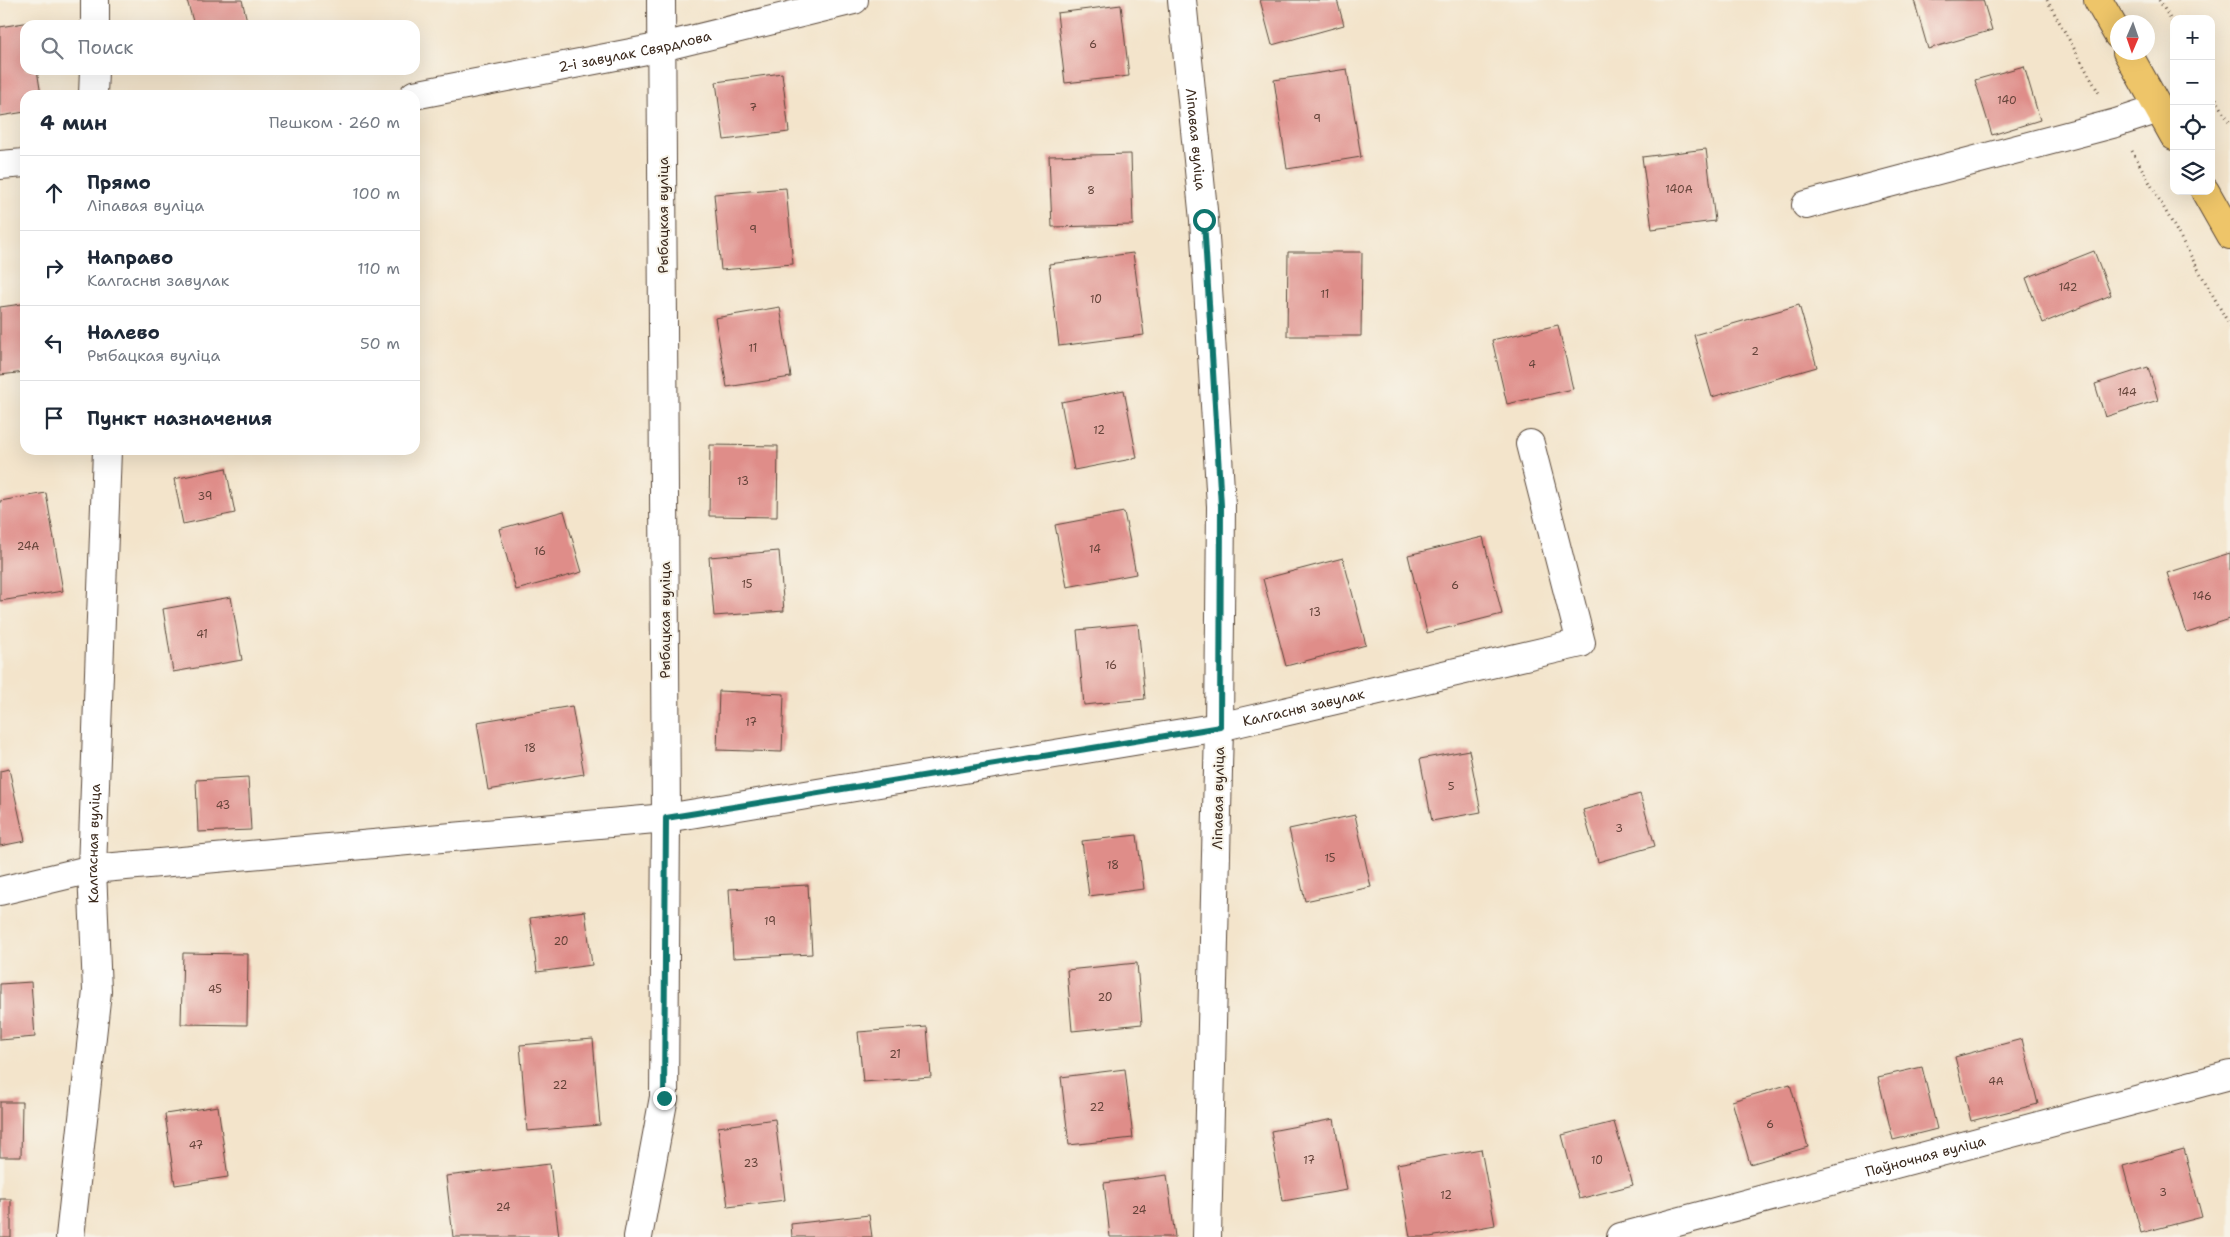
<!DOCTYPE html>
<html lang="ru">
<head>
<meta charset="utf-8">
<style>
	body { margin:0; font-family:"Shantell Sans",sans-serif; background:#f2f2f3; color:#1f2937 }
	.controls { position:absolute; right:15px; top:15px; display:grid; overflow:hidden; border-radius:10px; box-shadow:0 5px 20px #0002 }
	.controls button { width:45px; height:45px; display:grid; place-items:center; padding:0; border:0; border-bottom:1px solid #e0e1e3; background:#fff; color:#1f2937; font:25px sans-serif }
	.compass { position:absolute; left:2110px; top:15px; width:45px; height:45px; border-radius:50%; background:#fff; box-shadow:0 5px 20px #0002; rotate:182deg }
	.stop { position:absolute; width:15px; height:15px; margin:-11px; border:4px solid #0f766e; border-radius:50%; background:#fff }
	.stop.end { background:#0f766e; border-color:#fff; box-shadow:0 1px 5px #0008 }
	.list { margin:0; padding:0; list-style:none }
	h2 { display:flex; justify-content:space-between; align-items:center; height:65px; margin:0; padding:0 20px; font-size:21px }
	h2 small { font-size:16px; font-weight:400; color:#747a83 }
	.list li { display:grid; grid-template-columns:32px 1fr auto; gap:15px; align-items:center; box-sizing:border-box; height:75px; padding:0 20px; border-top:1px solid #e0e1e3 }
	.list b { display:block; font-size:19px; white-space:nowrap }
	.list p { margin:0; font-size:16px; white-space:nowrap; color:#747a83 }
	.list em { font-size:16px; font-style:normal; color:#747a83 }
	.icon { flex:none; width:28px; height:28px; fill:none; stroke:currentColor; stroke-width:2; stroke-linecap:round; stroke-linejoin:round }
	.map { position:relative; flex:none; width:2230px; height:1237px; overflow:hidden }
	.search { position:absolute; background:#fff; box-shadow:0 5px 20px #0002; left:20px; top:20px; width:400px; height:55px; display:flex; align-items:center; gap:12px; box-sizing:border-box; padding:0 18px; border-radius:15px; color:#747a83; font-size:19px }
	.panel { position:absolute; background:#fff; box-shadow:0 5px 20px #0002; left:20px; top:90px; width:400px; height:365px; border-radius:15px }
	.map>svg:first-child { display:block }
</style>
</head>
<body>
<div class="map">
<svg width="2230" height="1237" viewBox="0 0 2230 1237">
	<rect width="100%" height="100%" fill="#f7f3e8"/>
	<filter id="ink" filterUnits="userSpaceOnUse"><feTurbulence type="fractalNoise" baseFrequency=".02" numOctaves="2"/><feDisplacementMap in="SourceGraphic" scale="10" xChannelSelector="R" yChannelSelector="G"/><feConvolveMatrix kernelMatrix="1 2 1 2 8 2 1 2 1" color-interpolation-filters="sRGB"/></filter>
	<filter id="wash" filterUnits="userSpaceOnUse"><feTurbulence type="fractalNoise" baseFrequency=".0096" numOctaves="4" result="noise"/><feDisplacementMap in="SourceGraphic" scale="20" xChannelSelector="R" yChannelSelector="G"/><feGaussianBlur stdDeviation="1.12" result="paint"/><feColorMatrix in="noise" values="0 0 0 0 0 0 0 0 0 0 0 0 0 0 0 0 0 1.4 0 .05"/><feComposite in="paint" operator="in"/></filter>
	<g filter="url(#wash)">
		<rect width="100%" height="100%" fill="#f3e4cb"/>
		<g id="blocks">
			<g fill="#df8d89">
				<polygon points="187,0 242,0 248,25 194,25"/>
				<polygon points="1260,0 1337,0 1344,25 1272,45"/>
				<polygon points="1914,0 1983,0 1992,30 1928,49"/>
				<polygon points="1121,5 1129,76 1065,83 1057,13"/>
				<polygon points="30,22 30,25 25,25 25,70 37,70 41,95 25,95 25,112 0,116 0,27"/>
				<polygon points="2024,66 2040,120 1992,135 1975,80"/>
				<polygon points="1347,69 1361,157 1287,169 1274,80"/>
				<polygon points="782,73 789,132 724,140 716,82"/>
				<polygon points="1706,149 1715,221 1652,229 1642,157"/>
				<polygon points="1131,154 1133,225 1052,227 1049,156"/>
				<polygon points="786,188 793,264 721,270 714,194"/>
				<polygon points="2094,251 2111,295 2043,323 2026,278"/>
				<polygon points="1288,252 1362,252 1361,336 1287,336"/>
				<polygon points="1133,253 1144,335 1059,346 1049,264"/>
				<polygon points="22,304 25,335 25,372 0,375 0,307"/>
				<polygon points="1799,305 1817,367 1712,397 1694,335"/>
				<polygon points="780,307 791,377 727,387 715,318"/>
				<polygon points="1558,325 1573,389 1507,404 1492,340"/>
				<polygon points="2148,367 2158,400 2105,417 2095,384"/>
				<polygon points="1124,390 1137,458 1074,470 1061,402"/>
				<polygon points="710,445 778,446 777,517 709,516"/>
				<polygon points="226,468 235,513 183,524 174,479"/>
				<polygon points="46,493 63,591 0,601 0,501"/>
				<polygon points="564,511 582,572 516,590 499,529"/>
				<polygon points="1124,512 1136,574 1067,587 1055,525"/>
				<polygon points="1483,537 1502,614 1427,633 1408,555"/>
				<polygon points="779,551 784,611 714,616 709,557"/>
				<polygon points="2230,553 2230,619 2187,633 2167,573"/>
				<polygon points="1343,558 1366,645 1286,666 1263,579"/>
				<polygon points="231,597 242,660 173,672 163,609"/>
				<polygon points="1138,624 1145,699 1084,705 1077,630"/>
				<polygon points="719,691 784,694 782,752 717,750"/>
				<polygon points="572,706 584,774 488,790 477,722"/>
				<polygon points="1469,750 1481,812 1432,821 1420,759"/>
				<polygon points="9,769 25,841 0,846 0,771"/>
				<polygon points="248,777 251,830 198,832 196,780"/>
				<polygon points="1640,794 1655,846 1598,862 1583,810"/>
				<polygon points="1355,815 1371,887 1305,901 1289,829"/>
				<polygon points="1137,835 1144,889 1089,896 1082,841"/>
				<polygon points="808,885 812,954 733,958 729,889"/>
				<polygon points="585,911 592,965 537,972 530,918"/>
				<polygon points="183,953 248,954 247,1025 181,1024"/>
				<polygon points="1137,963 1142,1024 1072,1031 1067,970"/>
				<polygon points="31,982 35,1037 0,1040 0,984"/>
				<polygon points="927,1027 931,1077 863,1082 858,1032"/>
				<polygon points="593,1039 600,1125 527,1131 520,1045"/>
				<polygon points="2022,1039 2038,1104 1971,1121 1955,1057"/>
				<polygon points="1922,1067 1937,1129 1893,1140 1878,1077"/>
				<polygon points="1125,1069 1133,1138 1069,1145 1061,1077"/>
				<polygon points="1790,1084 1808,1147 1750,1164 1732,1101"/>
				<polygon points="0,1102 22,1102 21,1157 0,1157"/>
				<polygon points="218,1106 228,1177 175,1185 165,1114"/>
				<polygon points="775,1119 785,1200 728,1207 718,1127"/>
				<polygon points="1334,1119 1347,1190 1283,1201 1271,1131"/>
				<polygon points="1614,1122 1633,1185 1579,1199 1562,1135"/>
				<polygon points="1481,1149 1495,1225 1430,1237 1410,1237 1397,1164"/>
				<polygon points="2184,1149 2202,1217 2141,1233 2123,1166"/>
				<polygon points="550,1164 559,1237 453,1237 446,1176"/>
				<polygon points="1167,1175 1175,1237 1110,1237 1104,1183"/>
				<rect x="0" y="1199" width="11" height="38"/>
				<polygon points="869,1215 872,1237 792,1237 791,1224"/>
			</g>
		</g>
	</g>
	<g filter="url(#ink)">
		<use href="#blocks" fill-opacity="0" stroke="#574638" stroke-width="1"/>
		<g fill="none" stroke-linecap="round" stroke-linejoin="round">
			<g stroke="#574638" stroke-width="30">
				<g id="minor">
					<path id="s1" d="M1182,0L1204,220L1221,506L1219,727L1207,1237"/>
					<polyline points="95,25 95,0"/>
					<polyline points="93,95 94,70"/>
					<path id="s2" d="M414,95L662,47L854,0"/>
					<polyline points="0,165 25,163"/>
					<polyline points="1806,205 2116,123 2159,109"/>
					<path id="s3" d="M0,891L92,869L666,818L1219,727L1581,643L1530,444"/>
					<path id="s4" d="M70,1237L97,991L92,869L107,450"/>
					<polyline points="638,1237 664,1097 666,818 661,0"/>
					<path id="s5" d="M1621,1237L2230,1075"/>
				</g>
			</g>
			<g stroke="#574638" stroke-width="30">
				<g id="major">
					<polyline points="2098,0 2118,35"/>
					<polyline points="2127,52 2174,136"/>
					<polyline points="2205,191 2230,235"/>
				</g>
			</g>
			<g stroke="#574638" stroke-width="3" stroke-dasharray="1 4" stroke-linecap="butt">
				<polyline points="2047,0 2100,95"/>
				<polyline points="2159,0 2174,25"/>
				<polyline points="2211,90 2230,123"/>
				<polyline points="2132,151 2230,326"/>
			</g>
			<use href="#minor" stroke="#fff" stroke-width="28"/>
			<use href="#major" stroke="#eec569" stroke-width="28"/>
		</g>
	</g>
	<g fill="none" stroke-linecap="round" stroke-linejoin="round" filter="url(#ink)">
		<polyline stroke="#0f766e" stroke-width="6" points="664,1098 666,818 1220,727 1221,506 1204,220"/>
	</g>
	<g text-anchor="middle" dominant-baseline="central" stroke-width="4" stroke-linejoin="round" paint-order="stroke">
		<g font-size="11" fill="#644339">
			<text x="1093" y="44">6</text>
			<text x="2007" y="100">140</text>
			<text x="753" y="107">7</text>
			<text x="1317" y="118">9</text>
			<text x="1679" y="189">140А</text>
			<text x="1091" y="190">8</text>
			<text x="753" y="229">9</text>
			<text x="2068" y="287">142</text>
			<text x="1325" y="294">11</text>
			<text x="1096" y="299">10</text>
			<text x="753" y="348">11</text>
			<text x="1755" y="351">2</text>
			<text x="1532" y="364">4</text>
			<text x="2127" y="392">144</text>
			<text x="1099" y="430">12</text>
			<text x="743" y="481">13</text>
			<text x="205" y="496">39</text>
			<text x="28" y="546">24А</text>
			<text x="1095" y="549">14</text>
			<text x="540" y="551">16</text>
			<text x="747" y="584">15</text>
			<text x="1455" y="585">6</text>
			<text x="2202" y="596">146</text>
			<text x="1315" y="612">13</text>
			<text x="202" y="634">41</text>
			<text x="1111" y="665">16</text>
			<text x="751" y="722">17</text>
			<text x="530" y="748">18</text>
			<text x="1451" y="786">5</text>
			<text x="223" y="805">43</text>
			<text x="1619" y="828">3</text>
			<text x="1330" y="858">15</text>
			<text x="1113" y="865">18</text>
			<text x="770" y="921">19</text>
			<text x="561" y="941">20</text>
			<text x="215" y="989">45</text>
			<text x="1105" y="997">20</text>
			<text x="895" y="1054">21</text>
			<text x="1996" y="1081">4А</text>
			<text x="560" y="1085">22</text>
			<text x="1097" y="1107">22</text>
			<text x="1770" y="1124">6</text>
			<text x="196" y="1145">47</text>
			<text x="1309" y="1160">17</text>
			<text x="1597" y="1160">10</text>
			<text x="751" y="1163">23</text>
			<text x="2163" y="1192">3</text>
			<text x="1446" y="1195">12</text>
			<text x="503" y="1207">24</text>
			<text x="1139" y="1210">24</text>
		</g>
		<g font-size="14" fill="#3b2a1e" stroke="#f7f3e8">
			<text stroke="none"><textPath href="#s2" startOffset="225">2-і завулак Свярдлова</textPath></text>
			<text stroke="none"><textPath href="#s1" startOffset="140">Ліпавая вуліца</textPath></text>
			<text transform="translate(663 215) rotate(-90)">Рыбацкая вуліца</text>
			<text transform="translate(665 620) rotate(-90)">Рыбацкая вуліца</text>
			<text stroke="none"><textPath href="#s3" startOffset="1318">Калгасны завулак</textPath></text>
			<text transform="translate(1218 798) rotate(-89)">Ліпавая вуліца</text>
			<text stroke="none"><textPath href="#s4" startOffset="395">Калгасная вуліца</textPath></text>
			<text stroke="none"><textPath href="#s5" startOffset="315">Паўночная вуліца</textPath></text>
		</g>
	</g>
</svg>
<div class="controls">
<button>+</button>
<button>−</button>
<button><svg class="icon" aria-label="locate" viewBox="0 0 24 24"><circle cx="12" cy="12" r="6"/><path d="M12 2v4M12 18v4M2 12h4M18 12h4"/></svg></button>
<button><svg class="icon" aria-label="layers" viewBox="0 0 24 24"><path d="M12 4l9 5-9 5-9-5zM3 14l9 5 9-5"/></svg></button>
</div>
<svg class="compass" viewBox="-18 -18 36 36"><path d="M0-13l5 13h-10z" fill="#e53935"/><path d="M0 13l5-13h-10z" fill="#747a83"/></svg>
<div class="stop" style="left:1204px;top:220px"></div>
<div class="stop end" style="left:664px;top:1098px"></div>
<div class="search"><svg class="icon" aria-label="search" viewBox="0 0 24 24"><circle cx="10" cy="10" r="6"/><path d="M15 15l6 6"/></svg>Поиск</div>
<section class="panel">
<h2>4 мин<small>Пешком · 260 m</small></h2>
<ul class="list">
<li><svg class="icon" aria-label="ahead" viewBox="0 0 24 24"><path d="M12 20V5M6 11l6-6 6 6"/></svg><div><b>Прямо</b><p>Ліпавая вуліца</p></div><em>100 m</em></li>
<li><svg class="icon" aria-label="right" viewBox="0 0 24 24"><path d="M7 20v-9h11M14 6l5 5-5 5"/></svg><div><b>Направо</b><p>Калгасны завулак</p></div><em>110 m</em></li>
<li><svg class="icon" aria-label="left" viewBox="0 0 24 24"><path d="M17 20v-9H6M10 6l-5 5 5 5"/></svg><div><b>Налево</b><p>Рыбацкая вуліца</p></div><em>50 m</em></li>
<li><svg class="icon" aria-label="arrive" viewBox="0 0 24 24"><path d="M6 21V4h12l-3 4 3 4H6"/></svg><div><b>Пункт назначения</b></div></li>
</ul>
</section>
</div>
</body>
</html>
